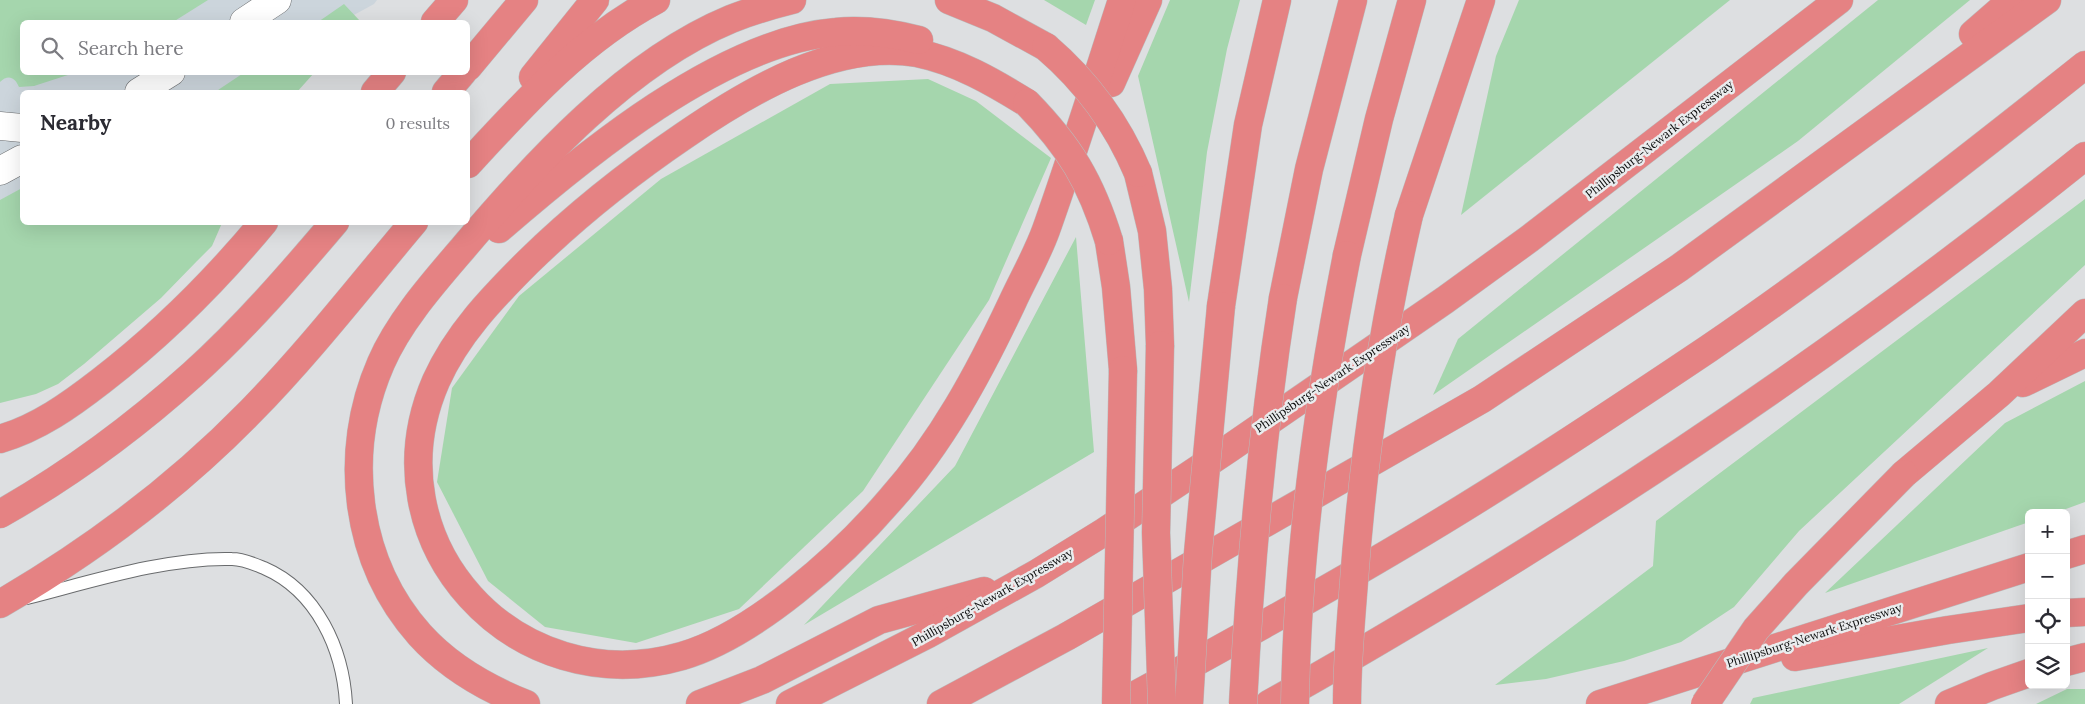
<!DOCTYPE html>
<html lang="en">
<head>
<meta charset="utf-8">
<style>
	body { margin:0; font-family:Lora,serif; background:#f2f2f3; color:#2b2b33 }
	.controls { position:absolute; right:15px; bottom:15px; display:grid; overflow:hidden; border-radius:8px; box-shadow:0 5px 20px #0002 }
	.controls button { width:45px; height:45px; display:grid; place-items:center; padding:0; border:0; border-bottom:1px solid #e1e1e2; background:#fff; color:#2b2b33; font:25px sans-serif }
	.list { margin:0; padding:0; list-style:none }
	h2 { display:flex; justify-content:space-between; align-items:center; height:65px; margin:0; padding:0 20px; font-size:21px }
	h2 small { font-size:16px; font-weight:400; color:#7c7c81 }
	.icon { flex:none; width:28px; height:28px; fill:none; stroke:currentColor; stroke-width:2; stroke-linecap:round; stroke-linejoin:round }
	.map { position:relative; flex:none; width:2085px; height:704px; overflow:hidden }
	.search { position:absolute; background:#fff; box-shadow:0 5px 20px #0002; left:20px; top:20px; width:450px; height:55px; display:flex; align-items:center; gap:12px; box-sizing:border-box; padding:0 18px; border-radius:8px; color:#7c7c81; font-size:19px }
	.panel { position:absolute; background:#fff; box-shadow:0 5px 20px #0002; left:20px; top:90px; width:450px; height:135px; border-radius:8px }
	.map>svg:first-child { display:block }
</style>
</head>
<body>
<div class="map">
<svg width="2085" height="704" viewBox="0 0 2085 704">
	<rect width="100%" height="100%" fill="#dddfe1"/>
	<polygon fill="#ccd5dc" points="0,0 377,0 374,4 341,22 22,22 22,72 251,73 214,92 22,92 22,199 0,211"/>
	<g fill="#a5d6ad">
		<path d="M0,0H208L173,22H22V72L74,73L34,86L19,87C15,77 8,74 0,82Z"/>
		<polygon points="1044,0 1095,0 1086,25"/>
		<polygon points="1170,0 1240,0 1227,49 1207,152 1189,302 1138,76"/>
		<polygon points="1519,0 1730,0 1461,215 1496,56"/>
		<polygon points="1878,0 1970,0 1798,141 1433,395 1458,339"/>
		<polygon points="344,4 360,21 359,22 318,22"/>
		<polygon points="245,72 314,72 314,73 297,92 215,92"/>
		<polygon points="928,79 976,101 1051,158 989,300 863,491 739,609 636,643 545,627 488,581 437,482 452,388 519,296 661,179 830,84"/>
		<polygon points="22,188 22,222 222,223 212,246 197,261 161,298 84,364 58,384 36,394 0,403 0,200"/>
		<polygon points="2085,199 2085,265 1799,531 1734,607 1681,642 1624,661 1546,679 1495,685 1653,566 1656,521"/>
		<polygon points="1076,237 1094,452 804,625 955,466"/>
		<polygon points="2085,381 2085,502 2055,513 2029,513 2029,522 1825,593 2005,423"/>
		<polygon points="1988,648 1899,704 1750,704 1753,698"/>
		<polygon points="2067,689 2085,689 2085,704 2036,704"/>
	</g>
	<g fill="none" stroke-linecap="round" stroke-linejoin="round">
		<g stroke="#696b6d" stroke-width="14">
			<path id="service" d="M27,598C90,582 167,557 232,559C243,559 254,564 264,568C317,591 343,649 346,704"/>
		</g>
		<g stroke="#696b6d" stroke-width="29">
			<g id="tertiary">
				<polyline points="244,22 277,0"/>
				<polyline points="139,92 171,72"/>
				<polyline points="0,126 22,128"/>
				<polyline points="0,171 22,159"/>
			</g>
		</g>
		<g stroke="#bbb" stroke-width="29">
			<g id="motorway">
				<polyline points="949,0 993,18 1046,47"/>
				<polyline points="435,22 454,0"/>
				<polyline points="1973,34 2012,0"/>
				<polyline points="468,67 524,0"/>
				<polyline points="533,77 595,0"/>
				<polyline points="1111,83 1148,0"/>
				<polyline points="375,92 392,72"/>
				<polyline points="446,92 463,72"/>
				<path d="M1027,103C993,82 957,61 917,53C836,39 749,91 685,135C629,173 576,215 528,262C492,298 457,334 436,381C366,542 516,704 682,656C754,635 842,556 890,500C942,442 979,373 1012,303C1023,279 1037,255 1046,230C1073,154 1097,77 1122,0"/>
				<path d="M468,164C524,103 582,39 656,0"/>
				<polyline points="1138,173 1152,231 1158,289 1160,345"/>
				<polyline points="1409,215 1481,0"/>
				<path d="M499,229C583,156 722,41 836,32C864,29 891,33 919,40"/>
				<polyline points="1109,241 1116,287 1123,370"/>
				<polyline points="1347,255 1379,119 1412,0"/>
				<polyline points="1283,298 1309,169 1353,0"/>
				<polyline points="1221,306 1248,125 1277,0"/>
				<polyline points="2023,383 2085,353"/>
				<path d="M0,439C38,428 70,405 101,381C162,334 215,281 264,222"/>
				<polyline points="1904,474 1999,394 2085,313"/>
				<path d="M0,514C69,475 134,427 193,374C244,328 290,275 335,222"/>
				<polyline points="2066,555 2085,549"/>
				<path d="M0,604C91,551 177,487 251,411C309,352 360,286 414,222"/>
				<polyline points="2066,613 2085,612"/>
				<polyline points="1795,657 1948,630 2029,618"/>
				<polyline points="2066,662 2085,657"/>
				<path d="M526,704C488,689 448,666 420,635C354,561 342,452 381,363C399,321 435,281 464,247C536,162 627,62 731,19C751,11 772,5 792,0"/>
				<polyline points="700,704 762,680 879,620 984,591"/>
				<polyline points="790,704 928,634 1036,574 1104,532 1230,448 1445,300 1529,239 1839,0"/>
				<polyline points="941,704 1066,637 1482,399 1679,268 2047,0"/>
				<path d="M1119,704C1215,652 1310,600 1404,544C1507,483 1608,416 1708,349C1838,260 1962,163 2085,65"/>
				<path d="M1269,704C1334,668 1398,630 1461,592C1678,460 1887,315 2085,156"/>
				<polyline points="1600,704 2029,567"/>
				<polyline points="1949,704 1992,686 2029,673"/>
			</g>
		</g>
		<use href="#service" stroke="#fff" stroke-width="12"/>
		<use href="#tertiary" stroke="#fff" stroke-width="28"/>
		<use href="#motorway" stroke="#e58283" stroke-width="28"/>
		<g stroke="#bbb" stroke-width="29" stroke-linecap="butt">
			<g id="motorway-bridge">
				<path d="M1046,47C1088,83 1117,123 1138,173"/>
				<path d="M1027,103C1070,147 1091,182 1109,241"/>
				<polyline points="1160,345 1156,533 1162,704"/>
				<polyline points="1116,704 1123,370"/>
				<polyline points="1189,704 1198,553 1221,306"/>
				<path d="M1243,704C1250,568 1262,432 1283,298"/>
				<path d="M1295,704C1297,553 1318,402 1347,255"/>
				<path d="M1347,704C1347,667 1350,631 1353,594C1362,466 1380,340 1409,215"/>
				<polyline points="1705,704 1756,629 1796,584 1904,474"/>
			</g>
		</g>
		<use href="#motorway-bridge" stroke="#e58283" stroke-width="28"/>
	</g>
	<g text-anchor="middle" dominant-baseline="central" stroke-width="5" stroke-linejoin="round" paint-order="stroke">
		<g font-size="12" fill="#0b0c0c" stroke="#eaecee">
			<text transform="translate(1659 139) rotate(-38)">Phillipsburg-Newark Expressway</text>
			<text transform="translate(1332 378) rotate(-34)">Phillipsburg-Newark Expressway</text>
			<text transform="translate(992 597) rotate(-30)">Phillipsburg-Newark Expressway</text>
			<text transform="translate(1814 635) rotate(-18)">Phillipsburg-Newark Expressway</text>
		</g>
	</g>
</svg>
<div class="controls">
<button>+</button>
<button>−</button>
<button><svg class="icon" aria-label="locate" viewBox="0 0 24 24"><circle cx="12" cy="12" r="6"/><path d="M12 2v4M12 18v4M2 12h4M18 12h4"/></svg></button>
<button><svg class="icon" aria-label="layers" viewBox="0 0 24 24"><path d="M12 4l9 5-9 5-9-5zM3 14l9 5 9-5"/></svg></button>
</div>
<div class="search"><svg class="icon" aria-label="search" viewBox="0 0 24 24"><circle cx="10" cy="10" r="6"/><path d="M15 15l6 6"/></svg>Search here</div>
<section class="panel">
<h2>Nearby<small>0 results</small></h2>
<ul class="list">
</ul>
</section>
</div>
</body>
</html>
